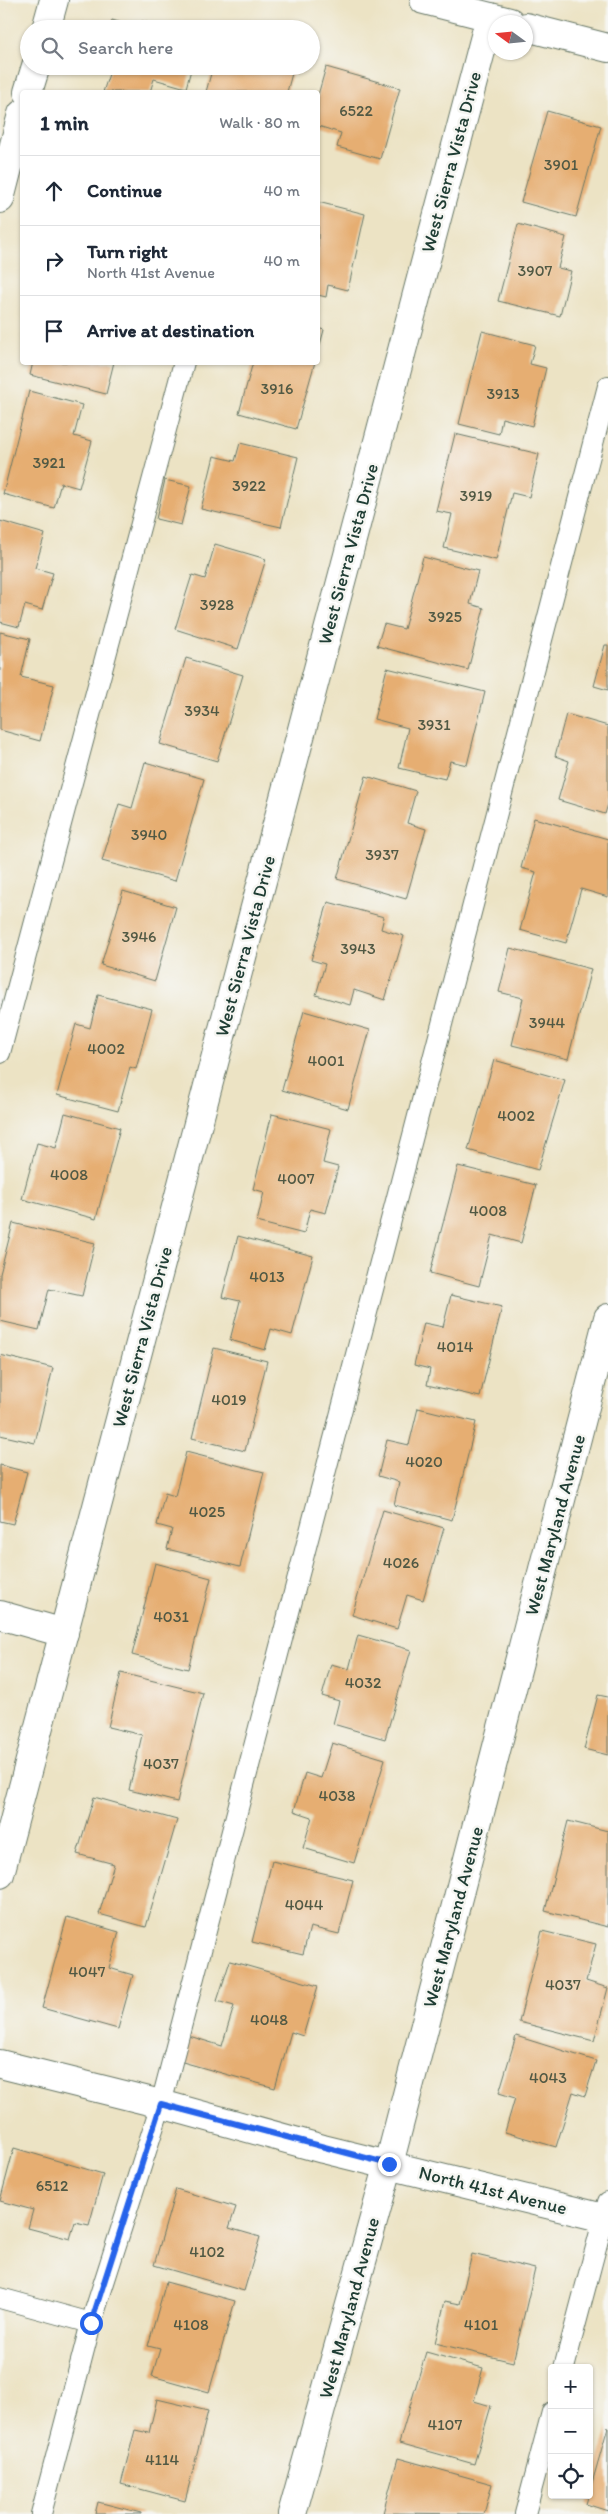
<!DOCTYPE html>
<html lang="en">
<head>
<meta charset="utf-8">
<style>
	body { margin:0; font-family:Itim,sans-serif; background:#f6f6f7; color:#1f2937 }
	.controls { position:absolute; right:15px; bottom:15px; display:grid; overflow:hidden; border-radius:5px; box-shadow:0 1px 4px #0004 }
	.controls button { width:45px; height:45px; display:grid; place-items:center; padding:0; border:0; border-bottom:1px solid #e0e1e3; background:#fff; color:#1f2937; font:25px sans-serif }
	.compass { position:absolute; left:488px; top:15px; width:45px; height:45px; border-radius:50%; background:#fff; box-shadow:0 1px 4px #0004; rotate:285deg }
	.stop { position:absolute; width:15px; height:15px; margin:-11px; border:4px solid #2563eb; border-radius:50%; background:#fff }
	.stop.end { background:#2563eb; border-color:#fff; box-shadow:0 1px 5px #0008 }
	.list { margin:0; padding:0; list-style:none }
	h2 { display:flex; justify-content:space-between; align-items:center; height:65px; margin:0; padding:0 20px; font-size:21px }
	h2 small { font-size:16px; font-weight:400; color:#747a83 }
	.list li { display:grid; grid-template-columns:32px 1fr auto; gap:15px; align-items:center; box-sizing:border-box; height:70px; padding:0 20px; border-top:1px solid #e0e1e3 }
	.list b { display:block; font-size:19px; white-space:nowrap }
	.list p { margin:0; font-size:16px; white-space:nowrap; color:#747a83 }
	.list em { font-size:16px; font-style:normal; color:#747a83 }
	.icon { flex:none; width:28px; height:28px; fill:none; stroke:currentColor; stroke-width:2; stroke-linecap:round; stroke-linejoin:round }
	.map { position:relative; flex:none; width:608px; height:2514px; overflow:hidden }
	.search { position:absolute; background:#fff; box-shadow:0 1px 4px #0004; left:20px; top:20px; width:300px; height:55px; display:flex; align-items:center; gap:12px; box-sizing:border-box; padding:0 18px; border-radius:28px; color:#747a83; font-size:19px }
	.panel { position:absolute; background:#fff; box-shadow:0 1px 4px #0004; left:20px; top:90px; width:300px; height:275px; border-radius:5px }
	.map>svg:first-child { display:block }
</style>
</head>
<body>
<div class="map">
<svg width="608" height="2514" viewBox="0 0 608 2514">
	<rect width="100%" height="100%" fill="#f6f6f2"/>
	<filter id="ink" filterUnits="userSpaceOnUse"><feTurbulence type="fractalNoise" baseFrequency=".02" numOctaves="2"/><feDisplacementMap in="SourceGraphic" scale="10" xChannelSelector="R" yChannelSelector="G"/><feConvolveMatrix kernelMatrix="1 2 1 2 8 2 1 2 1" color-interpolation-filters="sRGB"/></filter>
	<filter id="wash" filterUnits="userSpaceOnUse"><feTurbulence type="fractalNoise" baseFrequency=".0096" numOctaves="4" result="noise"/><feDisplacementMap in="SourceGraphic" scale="20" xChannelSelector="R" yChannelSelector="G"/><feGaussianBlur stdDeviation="1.12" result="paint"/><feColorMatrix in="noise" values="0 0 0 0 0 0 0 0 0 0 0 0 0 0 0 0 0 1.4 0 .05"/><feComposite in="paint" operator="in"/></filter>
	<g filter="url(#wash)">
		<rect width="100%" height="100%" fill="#ece3c4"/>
		<g id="blocks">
			<g fill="#e6ae72">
				<polygon points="112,20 139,28 139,29 109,29"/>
				<polygon points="142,21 168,28 167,29 140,29"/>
				<polygon points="96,66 192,66 186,88 154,79 150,92 103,92 110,71"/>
				<polygon points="213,66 294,66 287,92 206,92"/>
				<polygon points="326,67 400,88 380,159 337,147 341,133 318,126 318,95"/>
				<polygon points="547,111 601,126 576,217 521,202"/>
				<polygon points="318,202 365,214 348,290 328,285 326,297 318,295"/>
				<polygon points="518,224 566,237 558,268 571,271 560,316 498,301"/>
				<polygon points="318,328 324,330 318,352"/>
				<polygon points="482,331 535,345 530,364 546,368 532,426 502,418 499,434 459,424"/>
				<polygon points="33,362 114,362 106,394 30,375"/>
				<polygon points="253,362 315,362 296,429 239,413"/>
				<polygon points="29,391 82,405 74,436 92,441 79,488 61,483 54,508 3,494"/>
				<polygon points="455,434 539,454 529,497 512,493 496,560 444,548 452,514 436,511"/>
				<polygon points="240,443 298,457 281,527 201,509 214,456 235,461"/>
				<polygon points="165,480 191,486 181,525 156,519"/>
				<polygon points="0,521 45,534 35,568 53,573 42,610 25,605 19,627 0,622"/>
				<polygon points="215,544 266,559 238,649 175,629 192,575 205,579"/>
				<polygon points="423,557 478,571 470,604 484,608 468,670 377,646 384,624 404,629"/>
				<polygon points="0,632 30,639 21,677 54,685 40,741 0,730"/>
				<polygon points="605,645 608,645 608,690 594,686"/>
				<polygon points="186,658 243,675 217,761 160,744"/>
				<polygon points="387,668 485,692 467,765 450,761 445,779 399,768 408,728 374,719"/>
				<polygon points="566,714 608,726 608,804 605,814 558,800 569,761 555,756"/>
				<polygon points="145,762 204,779 175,881 102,861 119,804 132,808"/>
				<polygon points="366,776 416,791 407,823 426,829 406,899 337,879"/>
				<polygon points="534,818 608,839 608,897 581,889 566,943 520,930 536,872 521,868"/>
				<polygon points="123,891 176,907 155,981 101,965"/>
				<polygon points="328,902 384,917 381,929 404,936 385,1000 354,990 350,1005 316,995 325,964 311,960"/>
				<polygon points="510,948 591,969 568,1059 512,1045 523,998 499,992"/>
				<polygon points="98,995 152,1009 136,1069 130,1067 118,1111 57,1095 76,1024 90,1028"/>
				<polygon points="304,1011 370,1030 348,1109 282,1090"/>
				<polygon points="494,1060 565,1080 538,1170 468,1150"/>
				<polygon points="65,1113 120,1128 96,1219 22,1199 37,1143 56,1148"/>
				<polygon points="272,1114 331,1129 323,1163 338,1167 326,1213 310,1209 304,1234 257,1222 264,1192 253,1189"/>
				<polygon points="458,1166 536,1185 521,1243 492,1235 479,1286 430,1273"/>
				<polygon points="13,1223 95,1243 82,1296 49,1289 39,1330 0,1321 0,1274"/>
				<polygon points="238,1236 313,1256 292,1335 271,1329 265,1350 230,1340 240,1301 222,1297"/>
				<polygon points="451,1295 502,1307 480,1397 427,1385 430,1369 414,1365 424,1323 443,1327"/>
				<polygon points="214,1348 267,1361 245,1451 192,1438"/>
				<polygon points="0,1355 53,1368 35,1443 0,1435"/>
				<polygon points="418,1408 476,1422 452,1520 394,1505 399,1482 378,1476 387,1440 409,1445"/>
				<polygon points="186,1452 264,1472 240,1567 167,1549 172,1529 157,1525 165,1493 175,1496"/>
				<polygon points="0,1465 27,1472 13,1524 0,1521"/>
				<polygon points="383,1510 444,1528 423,1600 407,1595 397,1629 352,1615"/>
				<polygon points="155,1563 211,1578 188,1669 132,1655"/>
				<polygon points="358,1635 411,1650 385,1739 333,1724 339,1701 322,1696 331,1664 349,1669"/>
				<polygon points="121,1673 203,1693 177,1802 129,1790 142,1735 108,1727"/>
				<polygon points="598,1695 608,1697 608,1755 584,1749"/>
				<polygon points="332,1743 385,1759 354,1863 303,1848 312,1817 294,1811 305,1773 321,1778"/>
				<polygon points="94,1797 177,1820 146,1927 99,1914 114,1864 77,1854"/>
				<polygon points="568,1821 608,1831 608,1927 545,1911"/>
				<polygon points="272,1861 353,1880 339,1934 310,1927 303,1954 252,1942"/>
				<polygon points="67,1917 119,1932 109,1968 133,1975 118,2029 42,2008"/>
				<polygon points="542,1931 596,1944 586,1981 608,1988 594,2041 519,2022"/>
				<polygon points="230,1961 318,1986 303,2036 291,2032 275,2088 179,2061 186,2035 222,2046 234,2006 217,2001"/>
				<polygon points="516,2036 596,2061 585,2096 573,2092 556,2147 505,2132 515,2098 499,2093"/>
				<polygon points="14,2148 103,2174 89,2225 75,2222 70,2239 28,2228 33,2210 0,2201"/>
				<polygon points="176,2189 236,2207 229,2228 260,2237 244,2291 154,2265"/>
				<polygon points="472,2254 535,2269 513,2362 435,2343 445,2301 460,2304"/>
				<polygon points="166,2282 235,2301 209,2392 152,2376 160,2349 148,2346"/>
				<polygon points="426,2352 483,2368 474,2401 491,2406 474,2464 399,2443"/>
				<polygon points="157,2399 208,2411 185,2501 121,2484 135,2430 149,2433"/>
				<polygon points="608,2427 608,2511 586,2504"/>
				<polygon points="398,2458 492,2484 484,2514 383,2513"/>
				<polygon points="98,2502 141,2513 141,2514 95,2514"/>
			</g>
		</g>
	</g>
	<g filter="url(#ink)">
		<use href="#blocks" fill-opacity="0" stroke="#677766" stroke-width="1"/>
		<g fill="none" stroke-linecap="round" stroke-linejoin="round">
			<g stroke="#677766" stroke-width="22">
				<g id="service">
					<polyline points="0,1053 184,362"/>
					<polyline points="0,2298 91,2323"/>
					<polyline points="564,2368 608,2202"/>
					<polyline points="41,2514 91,2323 161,2104 608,386"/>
					<polyline points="525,2514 552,2412"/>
				</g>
			</g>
			<g stroke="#677766" stroke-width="30">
				<g id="minor">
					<polyline points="46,29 54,0"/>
					<polyline points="28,92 36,66"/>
					<polyline points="0,199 22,114"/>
					<polyline points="0,1615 64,1633"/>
					<polyline points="0,1874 490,17"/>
					<polyline points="0,2064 161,2104 323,2149 608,2219"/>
				</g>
			</g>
			<g stroke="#677766" stroke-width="30">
				<g id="tertiary">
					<polyline points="424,0 510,22"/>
					<polyline points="526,27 608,48"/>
					<polyline points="292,2514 389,2164 608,1318"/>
				</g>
			</g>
			<use href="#service" stroke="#fff" stroke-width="20"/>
			<use href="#minor" stroke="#fff" stroke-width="28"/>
			<use href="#tertiary" stroke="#fff" stroke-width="28"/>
		</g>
	</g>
	<g fill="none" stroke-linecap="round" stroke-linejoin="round" filter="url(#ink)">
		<polyline stroke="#2563eb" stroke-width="6" points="91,2323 161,2104 389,2164"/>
	</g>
	<g text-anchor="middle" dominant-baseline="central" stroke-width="5" stroke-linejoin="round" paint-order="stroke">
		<g font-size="16" fill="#515944">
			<text x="356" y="110">6522</text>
			<text x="561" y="164">3901</text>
			<text x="535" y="270">3907</text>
			<text x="277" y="388">3916</text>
			<text x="503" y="393">3913</text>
			<text x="49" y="462">3921</text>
			<text x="249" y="485">3922</text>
			<text x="476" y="495">3919</text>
			<text x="217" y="604">3928</text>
			<text x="445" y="616">3925</text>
			<text x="202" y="710">3934</text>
			<text x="434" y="724">3931</text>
			<text x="149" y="834">3940</text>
			<text x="382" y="854">3937</text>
			<text x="139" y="936">3946</text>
			<text x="358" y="948">3943</text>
			<text x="547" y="1022">3944</text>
			<text x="106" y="1048">4002</text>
			<text x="326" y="1060">4001</text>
			<text x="516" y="1115">4002</text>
			<text x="69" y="1174">4008</text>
			<text x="296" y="1178">4007</text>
			<text x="488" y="1210">4008</text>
			<text x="267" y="1276">4013</text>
			<text x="455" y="1346">4014</text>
			<text x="229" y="1399">4019</text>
			<text x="424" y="1461">4020</text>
			<text x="207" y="1511">4025</text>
			<text x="401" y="1562">4026</text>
			<text x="171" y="1616">4031</text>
			<text x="363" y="1682">4032</text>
			<text x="161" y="1763">4037</text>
			<text x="337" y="1795">4038</text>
			<text x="304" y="1904">4044</text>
			<text x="87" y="1971">4047</text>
			<text x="563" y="1984">4037</text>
			<text x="269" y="2019">4048</text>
			<text x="548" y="2077">4043</text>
			<text x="52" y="2185">6512</text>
			<text x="207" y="2251">4102</text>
			<text x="191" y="2324">4108</text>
			<text x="481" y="2324">4101</text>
			<text x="445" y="2424">4107</text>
			<text x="162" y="2459">4114</text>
		</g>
		<g font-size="19" fill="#1f3d34" stroke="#f6f6f2">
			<text transform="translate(451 162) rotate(-75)">West Sierra Vista Drive</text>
			<text transform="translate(348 554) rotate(-75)">West Sierra Vista Drive</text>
			<text transform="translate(245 946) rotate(-75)">West Sierra Vista Drive</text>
			<text transform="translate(142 1337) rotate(-75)">West Sierra Vista Drive</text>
			<text transform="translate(555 1525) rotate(-75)">West Maryland Avenue</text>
			<text transform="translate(453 1917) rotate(-75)">West Maryland Avenue</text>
			<text transform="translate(493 2190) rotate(14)">North 41st Avenue</text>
			<text transform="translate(349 2308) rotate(-75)">West Maryland Avenue</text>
		</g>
	</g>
</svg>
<div class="controls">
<button>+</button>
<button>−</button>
<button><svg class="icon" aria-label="locate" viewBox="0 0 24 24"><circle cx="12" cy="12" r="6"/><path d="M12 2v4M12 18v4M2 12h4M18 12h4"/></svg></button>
</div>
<svg class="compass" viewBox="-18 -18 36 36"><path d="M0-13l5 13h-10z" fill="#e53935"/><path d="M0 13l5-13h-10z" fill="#747a83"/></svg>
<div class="stop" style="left:91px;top:2323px"></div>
<div class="stop end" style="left:389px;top:2164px"></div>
<div class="search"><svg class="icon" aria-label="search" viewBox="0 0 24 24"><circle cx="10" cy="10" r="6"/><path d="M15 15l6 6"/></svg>Search here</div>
<section class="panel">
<h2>1 min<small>Walk · 80 m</small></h2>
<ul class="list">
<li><svg class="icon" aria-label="ahead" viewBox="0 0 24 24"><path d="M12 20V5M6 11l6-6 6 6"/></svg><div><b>Continue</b></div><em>40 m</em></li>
<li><svg class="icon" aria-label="right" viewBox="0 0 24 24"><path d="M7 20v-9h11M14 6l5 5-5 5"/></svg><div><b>Turn right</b><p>North 41st Avenue</p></div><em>40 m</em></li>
<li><svg class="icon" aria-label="arrive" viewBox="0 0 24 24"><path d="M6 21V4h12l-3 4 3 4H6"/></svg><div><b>Arrive at destination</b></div></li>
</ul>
</section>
</div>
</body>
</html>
